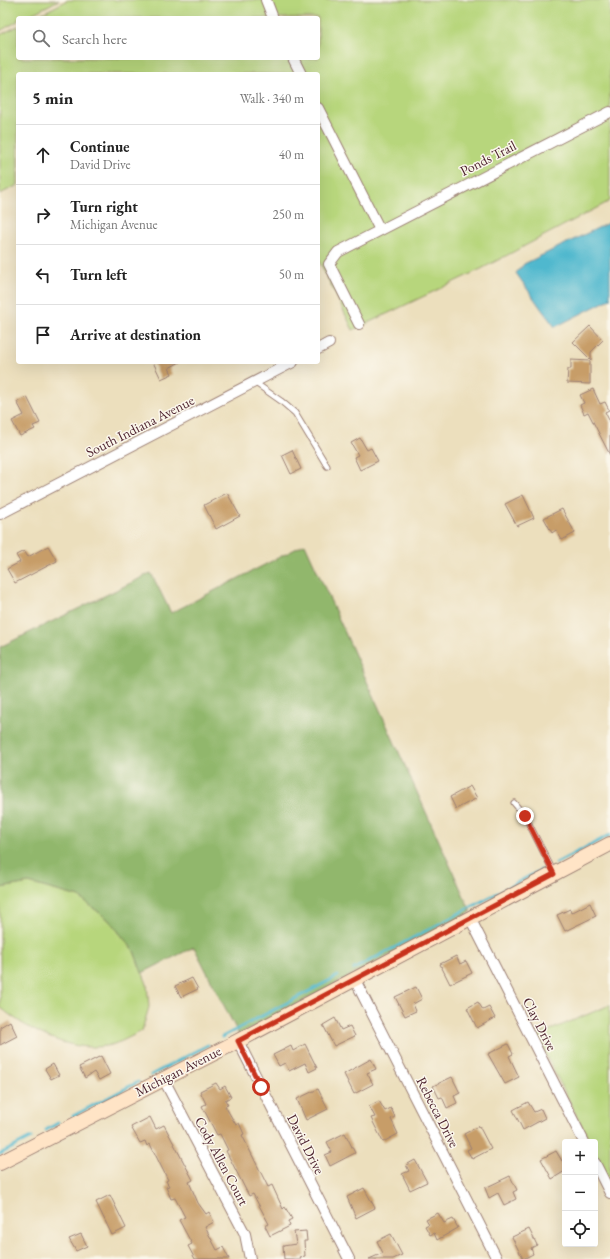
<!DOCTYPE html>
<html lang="en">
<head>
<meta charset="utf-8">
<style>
	body { margin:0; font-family:"EB Garamond",serif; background:#f2f2f2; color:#222 }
	.controls { position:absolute; right:12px; bottom:12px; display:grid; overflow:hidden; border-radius:4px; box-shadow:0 4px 16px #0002 }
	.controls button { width:36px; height:36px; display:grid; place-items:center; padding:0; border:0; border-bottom:1px solid #e0e0e0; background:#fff; color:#222; font:20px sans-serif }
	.stop { position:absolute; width:12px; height:12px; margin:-9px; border:3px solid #c8321e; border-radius:50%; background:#fff }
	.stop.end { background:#c8321e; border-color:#fff; box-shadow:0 1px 4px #0008 }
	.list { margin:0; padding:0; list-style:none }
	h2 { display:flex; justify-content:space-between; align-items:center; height:52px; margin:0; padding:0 16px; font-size:17px }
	h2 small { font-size:13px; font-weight:400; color:#767676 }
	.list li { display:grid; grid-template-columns:26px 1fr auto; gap:12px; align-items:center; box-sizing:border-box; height:60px; padding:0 16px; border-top:1px solid #e0e0e0 }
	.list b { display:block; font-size:15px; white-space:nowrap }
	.list p { margin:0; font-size:13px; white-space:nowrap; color:#767676 }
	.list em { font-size:13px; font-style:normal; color:#767676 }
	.icon { flex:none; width:22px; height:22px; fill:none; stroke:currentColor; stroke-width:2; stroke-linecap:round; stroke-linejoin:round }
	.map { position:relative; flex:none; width:610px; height:1259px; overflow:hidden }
	.search { position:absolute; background:#fff; box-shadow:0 4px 16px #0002; left:16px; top:16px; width:304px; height:44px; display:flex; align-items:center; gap:10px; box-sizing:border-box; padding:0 14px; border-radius:4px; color:#767676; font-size:15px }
	.panel { position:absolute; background:#fff; box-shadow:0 4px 16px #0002; left:16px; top:72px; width:304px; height:292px; border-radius:4px }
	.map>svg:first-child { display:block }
</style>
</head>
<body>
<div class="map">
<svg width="610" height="1259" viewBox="0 0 610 1259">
	<rect width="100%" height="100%" fill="#fbf7ec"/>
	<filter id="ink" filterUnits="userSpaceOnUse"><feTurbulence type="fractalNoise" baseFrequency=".025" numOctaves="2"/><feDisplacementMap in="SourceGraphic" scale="8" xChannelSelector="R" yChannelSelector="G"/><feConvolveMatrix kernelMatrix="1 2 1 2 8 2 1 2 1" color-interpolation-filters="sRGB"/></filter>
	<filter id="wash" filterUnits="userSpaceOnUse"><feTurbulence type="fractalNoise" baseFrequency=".012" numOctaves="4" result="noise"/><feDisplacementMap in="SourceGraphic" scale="16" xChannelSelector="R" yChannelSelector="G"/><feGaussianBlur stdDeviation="0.9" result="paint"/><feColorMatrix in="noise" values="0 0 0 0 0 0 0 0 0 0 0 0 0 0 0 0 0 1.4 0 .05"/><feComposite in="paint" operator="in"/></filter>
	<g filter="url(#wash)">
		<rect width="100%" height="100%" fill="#ecdfbd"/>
		<g fill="#b7d67c" stroke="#807a54">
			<polygon points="0,0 59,0 24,18 18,18 18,21 0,31"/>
			<polygon points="68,0 610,0 610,201 481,269 353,330 318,259 318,74 18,74 18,185 0,194 0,35 18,26 18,58 318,58 318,18 33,18"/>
			<path d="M29,883L79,897L109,920L134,951L147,984L149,1007L142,1031C133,1035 124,1041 114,1044C76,1056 28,1031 0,1007V888Z"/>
			<polygon points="610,1005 610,1182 595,1153 595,1142 590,1142 536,1036"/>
		</g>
		<polygon fill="#91b76c" stroke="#6e6b4c" points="305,544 471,912 239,1035 194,947 142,973 134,951 109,920 79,897 29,883 0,888 0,647 151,573 171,613"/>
		<polygon fill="#50b8ce" stroke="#4d6c7c" points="610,222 610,299 555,327 542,310 516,273 524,264"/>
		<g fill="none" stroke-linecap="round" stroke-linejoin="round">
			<g stroke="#50b8ce" stroke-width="3">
				<polyline points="556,863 610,835"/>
				<polyline points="354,969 541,870"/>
				<polyline points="222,1037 338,976"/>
				<polyline points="151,1075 208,1045"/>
				<polyline points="73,1116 138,1082"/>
				<polyline points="46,1130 58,1123"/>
				<polyline points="0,1154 31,1138"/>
			</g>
		</g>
		<g id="blocks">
			<g fill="#c79d68">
				<polygon points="590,326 603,340 591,352 591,360 573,342"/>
				<polygon points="571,360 590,361 590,384 567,383 568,369 571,369"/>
				<polygon points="153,362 180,362 169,368 172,374 161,379"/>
				<polygon points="593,389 600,404 605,402 609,410 605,412 610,422 610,455 588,412 584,414 580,405 584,403 580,395"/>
				<polygon points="27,397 40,423 33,426 35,429 20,436 12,421 24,415 17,402"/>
				<polygon points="360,438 367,450 371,448 378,461 360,470 354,457 358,455 351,443"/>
				<polygon points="292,450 301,469 291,474 282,455"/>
				<polygon points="227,493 240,516 216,529 204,505"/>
				<polygon points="523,495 534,518 517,526 505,504"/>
				<polygon points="562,509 575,533 562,540 556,530 552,533 544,518"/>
				<polygon points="48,546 57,561 15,583 7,569 20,562 16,555 24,551 28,557"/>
				<polygon points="470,786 477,798 456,809 450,797"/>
				<polygon points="590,903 596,916 565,931 557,915 570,909 571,913"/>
				<polygon points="456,956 460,964 466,961 472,973 450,984 440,964"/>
				<polygon points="192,978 198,989 181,997 175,986"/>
				<polygon points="416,987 422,999 413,1004 416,1011 405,1016 395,997"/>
				<polygon points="478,1002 483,1010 489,1007 495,1018 477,1028 467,1008"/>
				<polygon points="335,1018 341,1030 350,1026 355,1036 334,1046 323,1025"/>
				<polygon points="10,1021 17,1036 0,1045 0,1027"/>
				<polygon points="305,1044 317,1068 309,1072 305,1063 289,1071 285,1063 279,1066 273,1055 291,1046 293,1051"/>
				<polygon points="508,1044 513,1054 509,1056 519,1077 505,1084 488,1054"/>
				<polygon points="101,1056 110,1074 99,1080 94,1072 85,1078 79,1067"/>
				<polygon points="371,1059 376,1069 367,1073 373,1084 354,1094 344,1074"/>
				<polygon points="53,1064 59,1075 51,1079 45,1069"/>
				<polygon points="452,1077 460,1093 454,1096 457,1103 447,1108 442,1097 439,1098 433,1086"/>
				<polygon points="216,1083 220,1089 225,1086 231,1097 225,1100 228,1105 225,1106 236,1125 239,1123 244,1134 242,1135 268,1187 272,1185 283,1209 285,1207 292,1219 288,1221 290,1226 270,1236 265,1226 269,1224 253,1194 249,1196 226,1151 228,1150 220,1134 217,1135 202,1106 206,1104 200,1091"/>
				<polygon points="318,1089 328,1109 306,1120 297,1099"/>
				<polygon points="379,1101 385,1111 391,1108 395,1117 391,1119 398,1134 383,1142 371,1118 375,1117 369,1106"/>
				<polygon points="528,1102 534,1112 541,1109 545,1118 523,1130 513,1110"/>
				<polygon points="150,1117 156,1129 164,1125 193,1180 189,1182 198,1203 206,1214 209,1212 214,1222 205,1227 217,1250 223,1247 229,1259 195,1259 188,1246 192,1244 179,1220 185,1217 175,1198 171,1199 166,1187 169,1186 166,1181 168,1180 150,1144 147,1146 145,1141 140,1143 131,1127"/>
				<polygon points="479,1126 491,1149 472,1159 467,1150 471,1148 464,1134"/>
				<polygon points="345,1133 355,1153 330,1166 325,1155 332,1152 327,1142"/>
				<polygon points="556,1151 562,1161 565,1159 565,1171 552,1179 541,1159"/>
				<polygon points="415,1160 427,1182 410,1190 402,1174 409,1171 406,1165"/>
				<polygon points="510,1176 517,1190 513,1192 516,1199 504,1205 498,1193 489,1198 485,1188"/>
				<polygon points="364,1188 375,1208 356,1218 347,1197"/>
				<polygon points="110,1195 126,1228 112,1235 96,1202"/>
				<polygon points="438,1213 444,1223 453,1219 458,1228 437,1240 434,1233 430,1235 425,1226 429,1224 426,1219"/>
				<polygon points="529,1229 537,1245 531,1248 533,1254 523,1259 512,1237"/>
				<polygon points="306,1231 307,1241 304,1241 305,1256 300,1257 301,1259 284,1259 283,1246 296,1244 294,1232"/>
				<polygon points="81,1234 87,1246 76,1251 69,1239"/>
				<polygon points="391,1234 402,1255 393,1259 369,1259 383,1253 377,1241"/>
			</g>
		</g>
	</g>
	<g filter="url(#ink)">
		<use href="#blocks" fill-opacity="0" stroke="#9b7f74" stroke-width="1"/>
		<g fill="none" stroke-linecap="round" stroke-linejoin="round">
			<g stroke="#9b7f74" stroke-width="7">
				<g id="lane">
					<polyline points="254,382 281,401 295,413 327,466"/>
					<polyline points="514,803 525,816 554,873"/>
				</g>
			</g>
			<g stroke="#9b7f74" stroke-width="12">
				<g id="street">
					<polyline points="266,0 273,18"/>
					<polyline points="293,58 301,74"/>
					<polyline points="318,108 380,230"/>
					<polyline points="359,324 329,264 338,252 610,112"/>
					<polyline points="318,349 329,343"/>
					<polyline points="0,514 293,362"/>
					<polyline points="470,918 584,1142"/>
					<polyline points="354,978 497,1259"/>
					<polyline points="238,1041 349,1259"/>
					<polyline points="163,1078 245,1234 250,1259"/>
					<polyline points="595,1163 610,1193"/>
				</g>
			</g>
			<g stroke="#9b7f74" stroke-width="16">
				<polyline id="secondary" points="0,1163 238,1041 610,844"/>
			</g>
			<use href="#lane" stroke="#fff" stroke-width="5"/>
			<use href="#street" stroke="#fff" stroke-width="10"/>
			<use href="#secondary" stroke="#ffe4c6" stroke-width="14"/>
		</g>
	</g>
	<g fill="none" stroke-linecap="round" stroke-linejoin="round" filter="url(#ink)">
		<polyline stroke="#c8321e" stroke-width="5" points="261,1087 238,1041 554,874 525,816"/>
	</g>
	<g text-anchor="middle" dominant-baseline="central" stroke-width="3" stroke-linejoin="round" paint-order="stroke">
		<g font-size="14" fill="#4a1f2b" stroke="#fbf7ec">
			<text transform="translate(488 158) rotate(-27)">Ponds Trail</text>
			<text transform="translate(140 426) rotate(-27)">South Indiana Avenue</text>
			<text transform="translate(540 1024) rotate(63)">Clay Drive</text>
			<text transform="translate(178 1071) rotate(-27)">Michigan Avenue</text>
			<text transform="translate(438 1112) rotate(63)">Rebecca Drive</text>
			<text transform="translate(306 1144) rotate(63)">David Drive</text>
			<text transform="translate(222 1161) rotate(62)">Cody Allen Court</text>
		</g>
	</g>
</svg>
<div class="controls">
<button>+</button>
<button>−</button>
<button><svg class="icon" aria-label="locate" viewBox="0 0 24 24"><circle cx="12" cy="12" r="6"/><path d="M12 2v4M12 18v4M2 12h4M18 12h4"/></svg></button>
</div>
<div class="stop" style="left:261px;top:1087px"></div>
<div class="stop end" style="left:525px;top:816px"></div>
<div class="search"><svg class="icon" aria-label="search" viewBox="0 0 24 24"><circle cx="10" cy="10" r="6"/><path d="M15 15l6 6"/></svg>Search here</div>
<section class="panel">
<h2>5 min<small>Walk · 340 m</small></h2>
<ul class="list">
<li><svg class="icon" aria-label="ahead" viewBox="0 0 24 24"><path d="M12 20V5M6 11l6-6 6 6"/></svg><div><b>Continue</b><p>David Drive</p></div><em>40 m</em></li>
<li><svg class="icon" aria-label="right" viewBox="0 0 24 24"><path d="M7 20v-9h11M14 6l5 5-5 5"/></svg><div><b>Turn right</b><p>Michigan Avenue</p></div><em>250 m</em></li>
<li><svg class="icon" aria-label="left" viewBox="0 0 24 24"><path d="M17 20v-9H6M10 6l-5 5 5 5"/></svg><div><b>Turn left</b></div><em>50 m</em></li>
<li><svg class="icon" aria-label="arrive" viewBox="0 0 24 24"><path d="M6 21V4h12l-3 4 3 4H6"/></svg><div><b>Arrive at destination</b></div></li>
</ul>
</section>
</div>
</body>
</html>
